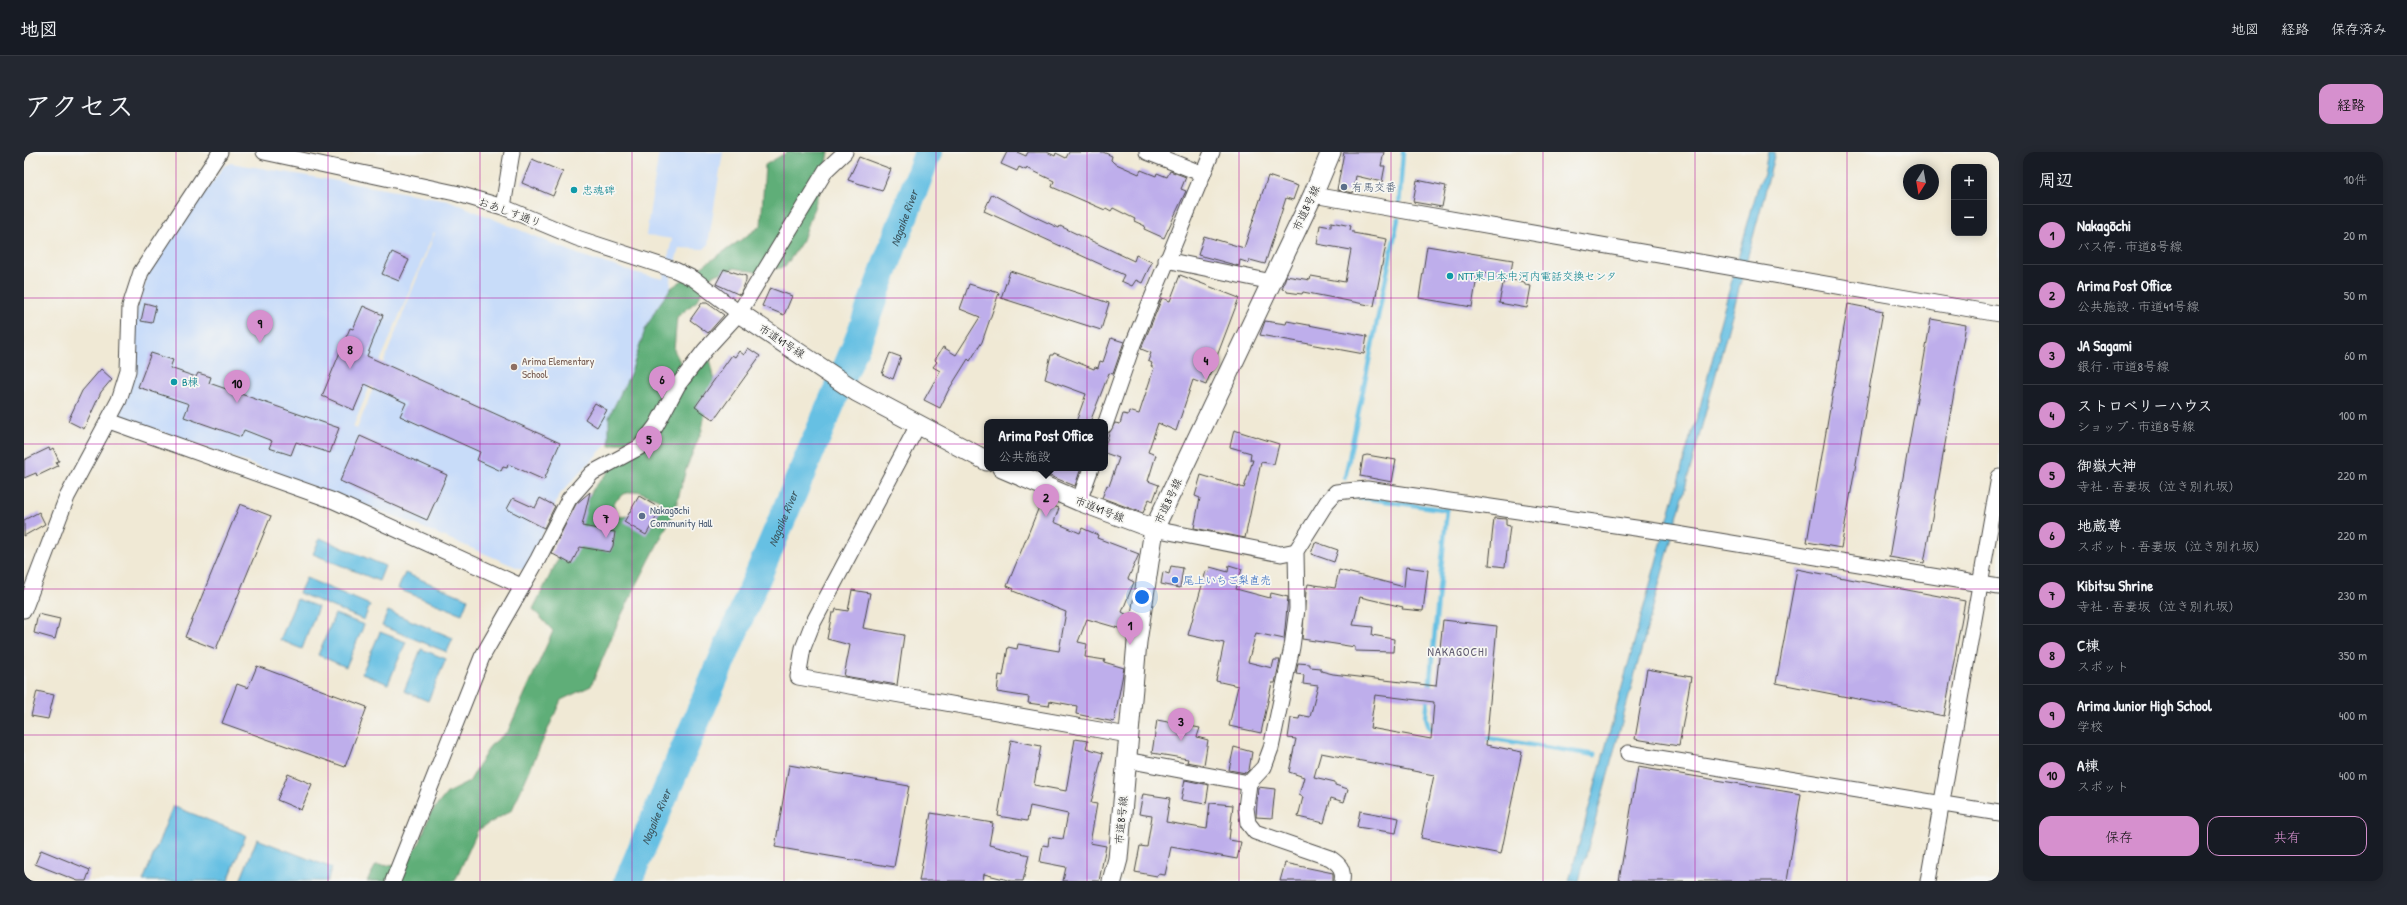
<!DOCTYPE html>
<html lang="ja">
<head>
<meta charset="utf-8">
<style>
	body { margin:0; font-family:"Patrick Hand","Klee One",sans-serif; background:#242831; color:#f1f3f6 }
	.controls { position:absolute; right:12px; top:12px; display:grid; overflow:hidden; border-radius:8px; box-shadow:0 2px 10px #0003 }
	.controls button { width:36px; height:36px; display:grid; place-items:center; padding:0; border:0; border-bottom:1px solid #363941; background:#171b24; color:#f1f3f6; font:20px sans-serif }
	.compass { position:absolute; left:1879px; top:12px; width:36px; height:36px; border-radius:50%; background:#171b24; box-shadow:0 2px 10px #0003; rotate:191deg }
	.you { position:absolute; left:1118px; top:445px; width:14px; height:14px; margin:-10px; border:3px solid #fff; border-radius:50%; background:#1a73e8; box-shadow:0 0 0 6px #1a73e833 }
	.badge { display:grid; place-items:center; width:26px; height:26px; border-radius:50%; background:#d690ce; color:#111; font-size:13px; font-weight:700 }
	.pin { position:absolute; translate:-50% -33px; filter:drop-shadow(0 1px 2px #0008) }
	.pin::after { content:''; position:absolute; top:21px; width:14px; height:12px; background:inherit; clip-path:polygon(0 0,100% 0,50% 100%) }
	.popup { position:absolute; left:960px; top:267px; width:124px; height:52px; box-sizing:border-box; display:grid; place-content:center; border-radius:8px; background:#171b24; filter:drop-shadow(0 1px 3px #0005); font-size:13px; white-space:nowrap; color:#9ea1a6 }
	.popup b { font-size:15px; color:#f1f3f6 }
	.popup::after { content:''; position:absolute; left:50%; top:100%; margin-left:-8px; border:8px solid transparent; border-top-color:#171b24 }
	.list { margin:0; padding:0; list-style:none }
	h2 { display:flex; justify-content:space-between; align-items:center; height:52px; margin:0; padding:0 16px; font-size:17px }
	h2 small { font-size:13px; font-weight:400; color:#9ea1a6 }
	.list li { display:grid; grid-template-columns:26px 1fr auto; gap:12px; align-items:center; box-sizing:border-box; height:60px; padding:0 16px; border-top:1px solid #363941 }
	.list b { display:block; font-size:15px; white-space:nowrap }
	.list p { margin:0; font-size:13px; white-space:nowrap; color:#9ea1a6 }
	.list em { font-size:13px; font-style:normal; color:#9ea1a6 }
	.actions { display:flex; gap:8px; padding:12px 16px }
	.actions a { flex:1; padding:9px 0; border:1px solid #d690ce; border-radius:12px; text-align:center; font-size:14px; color:#d690ce }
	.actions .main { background:#d690ce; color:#111 }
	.map { position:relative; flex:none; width:1975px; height:729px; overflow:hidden; border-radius:12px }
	header { display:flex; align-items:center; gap:24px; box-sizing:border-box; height:56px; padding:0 20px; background:#171b24; border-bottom:1px solid #363941 }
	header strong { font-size:19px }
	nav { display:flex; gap:22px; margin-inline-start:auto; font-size:14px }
	.intro { display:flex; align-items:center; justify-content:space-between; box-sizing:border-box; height:96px; padding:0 24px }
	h1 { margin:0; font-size:28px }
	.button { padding:10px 18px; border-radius:12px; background:#d690ce; color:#111; font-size:14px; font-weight:700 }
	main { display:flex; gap:24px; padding:0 24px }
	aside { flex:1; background:#171b24; border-radius:12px; box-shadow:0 2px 10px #0003 }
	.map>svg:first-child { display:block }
</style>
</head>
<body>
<header>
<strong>地図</strong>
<nav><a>地図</a><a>経路</a><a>保存済み</a></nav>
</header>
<div class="intro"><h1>アクセス</h1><a class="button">経路</a></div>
<main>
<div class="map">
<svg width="1975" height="729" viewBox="0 0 1975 729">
	<rect width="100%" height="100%" fill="#f6f6f2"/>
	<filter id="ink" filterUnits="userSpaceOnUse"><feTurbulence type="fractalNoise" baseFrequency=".025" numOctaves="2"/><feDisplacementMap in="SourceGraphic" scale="8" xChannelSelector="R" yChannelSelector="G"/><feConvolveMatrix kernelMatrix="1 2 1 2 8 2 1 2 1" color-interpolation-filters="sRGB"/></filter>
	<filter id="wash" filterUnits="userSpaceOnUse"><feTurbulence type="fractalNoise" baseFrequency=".012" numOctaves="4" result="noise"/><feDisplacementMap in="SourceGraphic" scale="16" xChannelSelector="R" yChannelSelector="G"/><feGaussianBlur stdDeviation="0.9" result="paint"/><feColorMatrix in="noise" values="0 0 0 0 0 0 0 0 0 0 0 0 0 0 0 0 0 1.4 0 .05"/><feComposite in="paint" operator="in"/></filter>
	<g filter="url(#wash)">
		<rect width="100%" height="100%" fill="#f0e9d5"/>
		<path fill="#c8dcf9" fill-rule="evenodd" d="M635,0H699L684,93L680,97L655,96L646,128L647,133L645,145L593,281L536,342L502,419L376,366L97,265L93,258L107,175L126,116L200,14L207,11L424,48L556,103L605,119L639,127L648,87L622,83ZM410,80L411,81L333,277L329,275Z"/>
		<g fill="#5fae78" stroke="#456c52" fill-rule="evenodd">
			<polygon points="763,0 805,0 800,27 779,88 761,115 732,120 710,116 683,126 674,148 653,165 650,198 659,216 629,268 606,288 585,294 585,265 607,220 621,178 632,157 647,136 737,74 741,13"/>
			<path d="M686,207L692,234L682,256L678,278L662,317L651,358L596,466L567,534L537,548L488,658L454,678L431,729H343L352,713L378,714L396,690L406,662L423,641L445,630L466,594L484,579L529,479L509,457L569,337L672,219ZM613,339L632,346L639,353L633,366L624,377L606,364L590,365V351L599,342Z"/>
		</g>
		<g fill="#66c0e3" stroke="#487687">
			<path d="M1744,0H1751L1743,33L1555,729H1545L1666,286L1673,266V262L1676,255L1694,185L1693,182L1735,31C1742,25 1741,10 1744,0Z"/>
			<polygon points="296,386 361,414 355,429 289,402"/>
			<polygon points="381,421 444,447 438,462 374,437"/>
			<polygon points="282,426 346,453 340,468 275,441"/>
			<polygon points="273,447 294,455 278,497 256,488"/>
			<polygon points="364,459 429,486 423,500 358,474"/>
			<polygon points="311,462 340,473 322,515 294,503"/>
			<polygon points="356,480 382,490 364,532 338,521"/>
			<polygon points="397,497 422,507 404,549 380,539"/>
			<polygon points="149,654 222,683 204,729 119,729"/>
			<polygon points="233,687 308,716 303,729 216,729"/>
		</g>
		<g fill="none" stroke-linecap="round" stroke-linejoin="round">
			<g stroke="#66c0e3" stroke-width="4.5">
				<polyline points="1375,54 1379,0"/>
				<polyline points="1321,326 1374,67"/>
				<polyline points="1333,345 1423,358 1405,538"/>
				<polyline points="1404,545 1402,565 1405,576 1414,578"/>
				<polyline points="1457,585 1571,603"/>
			</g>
			<path stroke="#66c0e3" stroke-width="28" id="s1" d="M604,729L833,191L904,0"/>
		</g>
		<g id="blocks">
			<g fill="#beaeeb" fill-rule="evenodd">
				<polygon points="983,0 993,0 1002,4 1004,0 1023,0 1031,4 1032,1 1042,6 1045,0 1079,0 1088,4 1087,8 1090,11 1115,22 1117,18 1132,24 1133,21 1143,25 1146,19 1162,25 1157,37 1162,39 1140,86 1120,77 1121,74 1110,69 1111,67 1089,56 1087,59 1082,56 1081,58 1028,35 1030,29 1003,16 1002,18 995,15 993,19 977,12"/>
				<polygon points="1320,0 1360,0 1357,14 1361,14 1358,30 1332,24 1329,41 1313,38"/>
				<polygon points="835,5 867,17 858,39 824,28"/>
				<polygon points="508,7 539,20 529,44 498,31"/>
				<polygon points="1244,24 1274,34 1269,48 1262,46 1241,112 1226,108 1225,111 1216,108 1215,114 1174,103 1180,84 1220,96"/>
				<polygon points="1393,28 1422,34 1418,55 1389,50"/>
				<polygon points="968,42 1005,62 1035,76 1036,74 1110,109 1112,103 1128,110 1118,131 1112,128 1108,134 1097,129 1100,123 960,59"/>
				<polygon points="1307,70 1327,74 1326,78 1329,79 1329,81 1363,87 1350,154 1279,140 1278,142 1263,140 1263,138 1258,137 1262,124 1286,128 1287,124 1321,130 1327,98 1293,92 1296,73 1307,75"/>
				<polygon points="1403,94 1489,108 1486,125 1454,119 1448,155 1395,146"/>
				<polygon points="368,100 385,108 375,129 358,122"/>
				<polygon points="700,117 722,124 722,129 716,143 692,132"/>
				<polygon points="986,119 1085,151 1077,178 977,146"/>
				<polygon points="1156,123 1215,146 1182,233 1169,228 1152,279 1134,271 1124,300 1132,303 1124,329 1135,333 1129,349 1125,347 1119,361 1078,346 1083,333 1085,334 1095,306 1081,301 1081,294 1085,281 1091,271 1096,272 1099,262 1104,263 1105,259 1115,262 1130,216 1127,214 1128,211 1124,209 1127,201 1117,197 1138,146 1146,149"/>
				<polygon points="1480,127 1501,130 1501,133 1507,134 1503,156 1475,151"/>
				<polygon points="945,132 975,141 958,190 946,209 944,207 924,239 916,256 900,248 916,219 909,215 913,210 911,208 919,195 932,203 956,165 936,157"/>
				<polygon points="746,136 768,144 760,163 738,154"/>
				<polygon points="121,151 132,154 128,171 117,169"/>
				<polygon points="678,151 683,151 700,163 684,181 666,168"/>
				<polygon points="1824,152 1859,159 1817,396 1783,390"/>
				<polygon points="339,154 359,163 343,204 536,291 520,328 484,312 483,316 479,315 477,319 453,308 456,300 376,264 382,251 341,232 330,258 298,244 326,176 329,177"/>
				<polygon points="1907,167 1942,173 1900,411 1865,405"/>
				<polygon points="1241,169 1262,172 1263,169 1343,184 1340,202 1236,183"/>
				<polygon points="1087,186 1100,190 1089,222 1085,221 1066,270 1052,270 1062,242 1021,227 1027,203 1029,203 1030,201 1070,217 1071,215 1074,216 1076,209 1079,210"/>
				<polygon points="724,196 736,204 690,268 671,255 708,203 711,205 715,199 720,203"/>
				<polygon points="127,201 149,208 146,216 172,225 174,221 187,225 185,231 315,276 306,301 272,290 267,303 245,296 248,289 220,278 217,285 160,265 165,252 114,235"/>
				<polygon points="866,201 877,205 869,227 858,222"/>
				<polygon points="77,217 88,227 77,240 60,277 44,269 58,239"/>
				<polygon points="571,251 583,258 573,275 561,267"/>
				<polygon points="1210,278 1255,292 1250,312 1237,310 1221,386 1170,376 1176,346 1171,344 1177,323 1220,336 1229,308 1226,308 1227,301 1206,295"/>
				<polygon points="336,284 423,323 403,368 316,329"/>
				<polygon points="25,296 26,298 29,296 35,309 32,310 34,314 13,324 12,321 0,326 0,308"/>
				<polygon points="1343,303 1372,308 1368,330 1336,324 1339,304"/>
				<polygon points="1006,316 1057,316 1051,334"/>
				<polygon points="566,340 558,374 591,380 589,394 586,400 556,395 547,412 527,401 552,352"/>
				<polygon points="615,344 637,357 622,383 600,370"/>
				<polygon points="489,346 511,356 516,346 531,354 520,376 483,357"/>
				<polygon points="1017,350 1035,356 1030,370 1056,381 1058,376 1074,383 1073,386 1115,402 1104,427 1110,430 1098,460 1105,464 1101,478 1063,467 1054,490 1063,492 1061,505 1081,508 1080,510 1100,516 1090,570 1052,562 1053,554 1026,549 1025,554 1004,551 1005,545 973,540 975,523 979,524 984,495 993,497 994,492 1035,499 1042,460 989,439 990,437 983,434"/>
				<polygon points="216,352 247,364 192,497 161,485"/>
				<polygon points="15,360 21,372 0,384 0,368"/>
				<polygon points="1470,366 1482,367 1482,373 1486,374 1481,415 1465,413"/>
				<polygon points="1291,390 1314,398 1310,410 1287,402"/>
				<polygon points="1205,413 1218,417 1212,437 1246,446 1247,441 1264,445 1260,487 1232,481 1224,510 1248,516 1250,508 1256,508 1251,531 1248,531 1237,581 1205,574 1214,534 1192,529 1200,491 1164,483 1182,419 1185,420 1186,415 1204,420"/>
				<polygon points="1147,414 1159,416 1156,436 1137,432 1139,420 1145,422"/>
				<polygon points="1382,415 1404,418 1399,459 1378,457 1379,455 1336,445 1329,473 1349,475 1348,483 1370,487 1369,500 1331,499 1331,495 1278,487 1282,440 1284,432 1311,436 1315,418 1380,435"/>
				<polygon points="1773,417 1941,449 1920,564 1752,531"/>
				<polygon points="828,438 846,441 839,476 880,483 873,533 820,524 826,493 803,487 808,461 811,461 812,457 824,459"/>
				<polygon points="14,462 36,467 31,487 10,481"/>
				<path d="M1419,468L1473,474L1462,593L1498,600L1477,702L1397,686L1410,623L1297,601L1290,625L1311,630V633L1324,637L1320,650L1307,646L1300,671L1274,665L1279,645L1275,643L1280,625L1265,620L1272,587L1264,586L1267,566L1275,567L1276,563L1286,565L1294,534L1279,532L1280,523L1272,522L1274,511L1286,512V515L1297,516V519L1309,522L1412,534ZM1351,543L1410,550L1407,587L1346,576Z"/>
				<polygon points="233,514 343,555 321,615 198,571 213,532 224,536"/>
				<polygon points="1623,517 1667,525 1655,594 1611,587"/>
				<polygon points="13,539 30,543 24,567 7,564"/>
				<polygon points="1133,568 1176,576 1173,585 1184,588 1180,613 1163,610 1164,607 1128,601"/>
				<polygon points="1051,587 1064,589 1062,596 1079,601 1067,651 1073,652 1066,691 1082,694 1075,729 1039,729 1042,715 1016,710 1019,693 1024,694 1025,685 1039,687 1044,662 1006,654 1003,669 974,664 987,588 1017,594 1010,633 1042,639"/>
				<polygon points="1210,595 1228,600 1225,618 1222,621 1205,618"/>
				<polygon points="765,613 885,634 870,715 751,695"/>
				<polygon points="1614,615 1777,642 1763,729 1595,729"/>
				<polygon points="264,622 288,632 277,658 253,648"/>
				<polygon points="1161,628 1185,633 1182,652 1157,648"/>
				<polygon points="1234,635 1251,637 1248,666 1232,665"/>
				<polygon points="1119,642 1146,646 1142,670 1183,677 1186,651 1209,653 1205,688 1217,690 1213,707 1147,695 1141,723 1134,722 1133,724 1111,720 1116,694 1123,695 1128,664 1115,662"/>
				<polygon points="1336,659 1375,666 1372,681 1333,675"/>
				<polygon points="907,661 969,671 965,693 1005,703 999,729 988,729 960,722 959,729 895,729"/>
				<polygon points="17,698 66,718 62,729 54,729 11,712"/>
				<polygon points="1261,711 1309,721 1309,729 1256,729"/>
			</g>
		</g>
	</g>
	<g filter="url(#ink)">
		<use href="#blocks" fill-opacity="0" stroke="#494844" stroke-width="1"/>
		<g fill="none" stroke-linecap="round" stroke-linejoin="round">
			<g stroke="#494844" stroke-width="17">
				<g id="minor">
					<polyline points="240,0 431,41 479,55 553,86 651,118 670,127 715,161"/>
					<polyline points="1123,0 1179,22"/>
					<polyline points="1289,43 1975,162"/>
					<polyline points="479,55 488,0"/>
					<polyline points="1142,108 1248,130"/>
					<polyline points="85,269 310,349 497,434"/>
					<polyline points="894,273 788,473 779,496 774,525 1104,583"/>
					<polyline points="1081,273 1109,192 1188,0"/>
					<polyline points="1055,349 1067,316"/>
					<polyline points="1130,377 1257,402 1272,399"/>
					<polyline points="0,458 43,345 95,248 104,219 106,154 117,120 196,0"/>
					<polyline points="1604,601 1975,661"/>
					<polyline points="1102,608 1225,631"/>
					<polyline points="369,729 458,505 514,407 545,347 568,321 616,295 632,274 654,233 681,198 715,161 802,18 821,0"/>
					<path d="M1318,729C1320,717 1315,712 1306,706L1231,680L1224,671L1222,656L1225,631L1240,615L1247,596L1268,495L1273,457L1272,399L1303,350L1312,340L1343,337L1653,382L1975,435"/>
					<polyline points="1904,729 1975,325"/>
				</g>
			</g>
			<g stroke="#494844" stroke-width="21">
				<g id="tertiary">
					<polyline points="715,161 833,240 963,309"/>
					<polyline points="978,316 1055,349 1130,377"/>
					<polyline points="1088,729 1094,707 1113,490 1130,377 1289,43 1307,0"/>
				</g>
			</g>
			<use href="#minor" stroke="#fff" stroke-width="15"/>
			<use href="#tertiary" stroke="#fff" stroke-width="19"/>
		</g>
	</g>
	<path fill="none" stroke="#b5179e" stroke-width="1" stroke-opacity="0.55" d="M152,0V729M304,0V729M456,0V729M608,0V729M760,0V729M912,0V729M1063,0V729M1215,0V729M1367,0V729M1519,0V729M1671,0V729M1823,0V729M0,146H1975M0,292H1975M0,437H1975M0,583H1975"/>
	<g fill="#5c6f8a" stroke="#f6f6f2" stroke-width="1.5">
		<circle cx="1320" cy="35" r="4"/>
		<circle cx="618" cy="364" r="4"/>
	</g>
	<g fill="#0f9aa8" stroke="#f6f6f2" stroke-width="1.5">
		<circle cx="550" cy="38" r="4"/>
		<circle cx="1426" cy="124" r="4"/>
		<circle cx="150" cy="230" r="4"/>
	</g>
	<circle fill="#8d6e63" stroke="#f6f6f2" stroke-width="1.5" cx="490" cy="215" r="4"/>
	<circle fill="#3f7fe0" stroke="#f6f6f2" stroke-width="1.5" cx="1151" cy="428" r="4"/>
	<g text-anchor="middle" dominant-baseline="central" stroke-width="3.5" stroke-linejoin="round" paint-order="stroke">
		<g font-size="11" fill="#4e5e75" stroke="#f6f6f2" text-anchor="start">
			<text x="1328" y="35">有馬交番</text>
			<text x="626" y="358">Nakagōchi<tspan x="626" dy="13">Community Hall</tspan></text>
		</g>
		<g font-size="11" fill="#0d838f" stroke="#f6f6f2" text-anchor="start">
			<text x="558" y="38">忠魂碑</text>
			<text x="1434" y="124">NTT東日本中河内電話交換センタ</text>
			<text x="158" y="230">B棟</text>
		</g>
		<g font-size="11" fill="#2b2b2b" stroke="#f6f6f2">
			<text transform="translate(1282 56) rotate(-65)">市道8号線</text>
			<text transform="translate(486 60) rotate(20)">おあしす通り</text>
			<text transform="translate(758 189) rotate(33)">市道41号線</text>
			<text transform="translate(1144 349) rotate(-65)">市道8号線</text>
			<text transform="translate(1076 357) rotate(21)">市道41号線</text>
			<text transform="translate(1097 668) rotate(-85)">市道8号線</text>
		</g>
		<g font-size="11" fill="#785e54" stroke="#f6f6f2" text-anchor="start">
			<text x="498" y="209">Arima Elementary<tspan x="498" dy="13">School</tspan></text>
		</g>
		<g font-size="11" fill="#366cbe" stroke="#f6f6f2" text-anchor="start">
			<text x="1159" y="428">尾上いちご梨直売</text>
		</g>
		<g font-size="12" font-style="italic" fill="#3d5862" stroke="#f6f6f2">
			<text stroke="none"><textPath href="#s1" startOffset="718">Nagaike River</textPath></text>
			<text stroke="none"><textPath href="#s1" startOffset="394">Nagaike River</textPath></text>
			<text stroke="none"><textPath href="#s1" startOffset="70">Nagaike River</textPath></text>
		</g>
		<g font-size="12" letter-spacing="1" fill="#5e596e" stroke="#f6f6f2">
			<text x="1434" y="499">NAKAGOCHI</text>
		</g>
	</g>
</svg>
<div class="controls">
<button>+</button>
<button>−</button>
</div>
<svg class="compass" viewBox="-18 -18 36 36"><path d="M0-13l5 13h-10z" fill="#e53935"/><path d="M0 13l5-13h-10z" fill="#9ea1a6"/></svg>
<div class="you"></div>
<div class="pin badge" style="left:1106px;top:493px">1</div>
<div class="pin badge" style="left:1022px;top:365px">2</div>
<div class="popup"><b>Arima Post Office</b>公共施設</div>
<div class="pin badge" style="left:1157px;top:589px">3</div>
<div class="pin badge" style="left:1182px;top:228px">4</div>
<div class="pin badge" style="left:625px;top:307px">5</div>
<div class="pin badge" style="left:638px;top:247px">6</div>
<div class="pin badge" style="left:582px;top:386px">7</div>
<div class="pin badge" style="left:326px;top:217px">8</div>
<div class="pin badge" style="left:236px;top:191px">9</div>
<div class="pin badge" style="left:213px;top:251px">10</div>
</div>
<aside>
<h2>周辺<small>10件</small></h2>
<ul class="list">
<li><span class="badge">1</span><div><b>Nakagōchi</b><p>バス停 · 市道8号線</p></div><em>20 m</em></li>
<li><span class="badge">2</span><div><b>Arima Post Office</b><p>公共施設 · 市道41号線</p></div><em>50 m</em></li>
<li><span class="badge">3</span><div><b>JA Sagami</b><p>銀行 · 市道8号線</p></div><em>60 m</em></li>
<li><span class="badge">4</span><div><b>ストロベリーハウス</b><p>ショップ · 市道8号線</p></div><em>100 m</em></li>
<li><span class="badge">5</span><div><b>御嶽大神</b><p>寺社 · 吾妻坂（泣き別れ坂）</p></div><em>220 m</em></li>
<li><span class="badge">6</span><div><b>地蔵尊</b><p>スポット · 吾妻坂（泣き別れ坂）</p></div><em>220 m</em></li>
<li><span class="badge">7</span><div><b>Kibitsu Shrine</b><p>寺社 · 吾妻坂（泣き別れ坂）</p></div><em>230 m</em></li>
<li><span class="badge">8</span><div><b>C棟</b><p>スポット</p></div><em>350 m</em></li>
<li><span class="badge">9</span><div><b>Arima Junior High School</b><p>学校</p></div><em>400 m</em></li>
<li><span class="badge">10</span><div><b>A棟</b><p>スポット</p></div><em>400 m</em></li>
</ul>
<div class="actions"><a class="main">保存</a><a>共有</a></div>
</aside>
</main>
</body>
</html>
